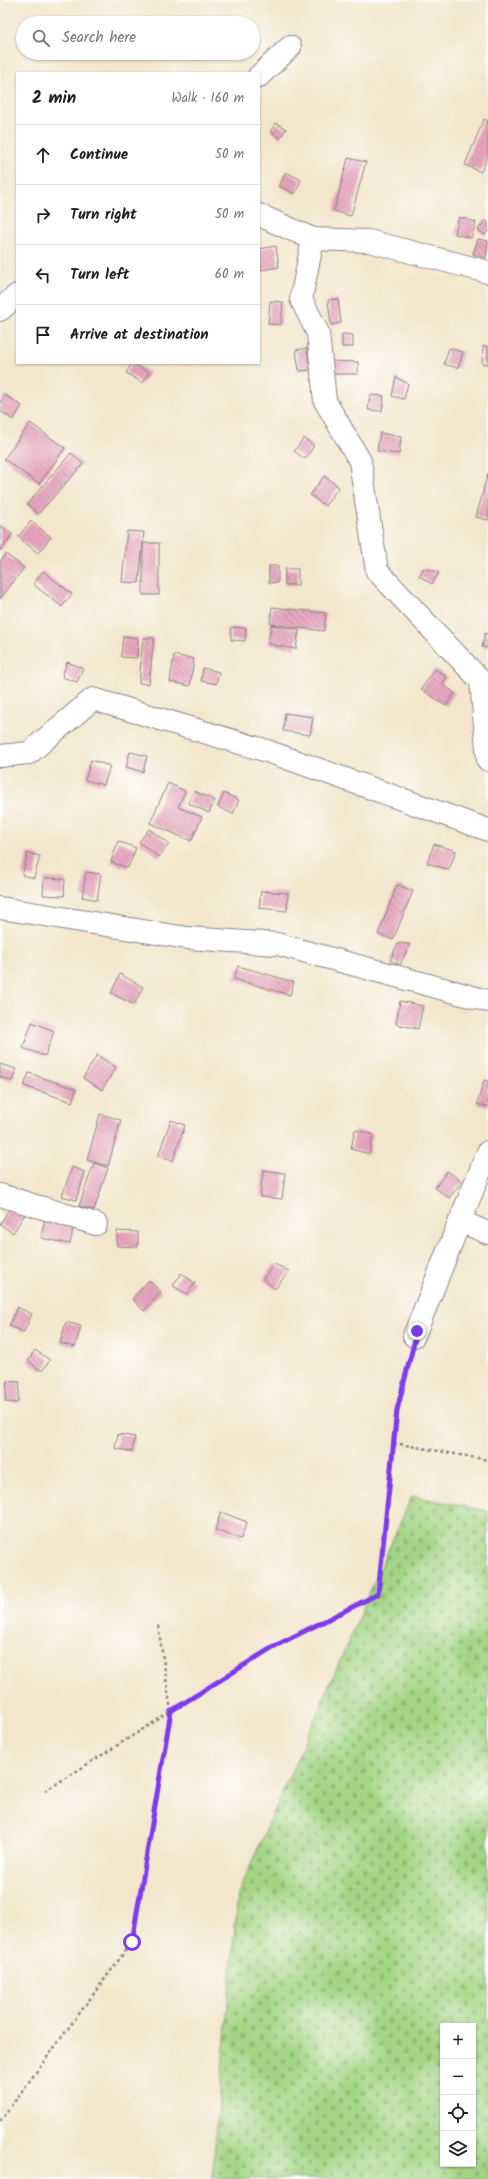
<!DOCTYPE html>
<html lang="en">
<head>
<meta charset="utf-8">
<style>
	body { margin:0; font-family:Kalam,sans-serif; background:#f6f6f6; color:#202124 }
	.controls { position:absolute; right:12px; bottom:12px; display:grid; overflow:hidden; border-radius:0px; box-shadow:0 1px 3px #0004 }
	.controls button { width:36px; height:36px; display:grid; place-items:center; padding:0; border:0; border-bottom:1px solid #e0e0e0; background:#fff; color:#202124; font:20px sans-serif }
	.stop { position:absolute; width:12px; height:12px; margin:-9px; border:3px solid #7c3aed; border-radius:50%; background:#fff }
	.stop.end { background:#7c3aed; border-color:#fff; box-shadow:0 1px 4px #0008 }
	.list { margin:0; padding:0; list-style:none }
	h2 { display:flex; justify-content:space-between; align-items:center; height:52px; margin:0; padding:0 16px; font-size:17px }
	h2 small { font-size:13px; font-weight:400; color:#757577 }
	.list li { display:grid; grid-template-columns:26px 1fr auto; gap:12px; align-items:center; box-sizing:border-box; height:60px; padding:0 16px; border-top:1px solid #e0e0e0 }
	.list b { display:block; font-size:15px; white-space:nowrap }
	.list em { font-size:13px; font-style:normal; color:#757577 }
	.icon { flex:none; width:22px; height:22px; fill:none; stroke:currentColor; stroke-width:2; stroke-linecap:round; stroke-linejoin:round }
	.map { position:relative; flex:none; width:488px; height:2179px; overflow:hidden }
	.search { position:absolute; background:#fff; box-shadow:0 1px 3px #0004; left:16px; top:16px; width:244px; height:44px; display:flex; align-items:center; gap:10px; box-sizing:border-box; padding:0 14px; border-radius:22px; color:#757577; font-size:15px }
	.panel { position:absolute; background:#fff; box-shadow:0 1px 3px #0004; left:16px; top:72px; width:244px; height:292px; border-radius:0px }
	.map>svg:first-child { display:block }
</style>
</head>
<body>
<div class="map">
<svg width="488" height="2179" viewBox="0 0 488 2179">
	<defs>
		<pattern id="cemetery-stones" width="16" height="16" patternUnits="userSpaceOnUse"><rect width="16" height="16" fill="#a3d584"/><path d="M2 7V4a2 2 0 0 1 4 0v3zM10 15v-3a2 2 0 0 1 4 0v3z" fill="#8cb773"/></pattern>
		<pattern id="building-back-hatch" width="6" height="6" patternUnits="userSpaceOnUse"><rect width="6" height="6" fill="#e7a5be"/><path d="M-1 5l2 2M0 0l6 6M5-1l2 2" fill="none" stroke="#bb869c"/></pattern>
	</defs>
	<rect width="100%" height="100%" fill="#fdfcf7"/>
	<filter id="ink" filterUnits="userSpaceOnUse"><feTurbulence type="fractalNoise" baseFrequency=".025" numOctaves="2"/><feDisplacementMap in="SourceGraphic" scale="8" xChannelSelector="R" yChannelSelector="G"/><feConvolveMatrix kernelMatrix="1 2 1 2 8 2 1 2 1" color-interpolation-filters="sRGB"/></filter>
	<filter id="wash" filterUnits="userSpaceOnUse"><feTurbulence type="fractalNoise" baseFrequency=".012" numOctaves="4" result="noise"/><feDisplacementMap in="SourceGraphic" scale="16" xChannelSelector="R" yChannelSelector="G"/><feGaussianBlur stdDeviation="0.9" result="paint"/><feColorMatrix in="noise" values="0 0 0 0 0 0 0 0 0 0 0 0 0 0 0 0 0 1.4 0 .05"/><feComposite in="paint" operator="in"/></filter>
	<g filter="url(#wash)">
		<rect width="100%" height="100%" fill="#f3e6cc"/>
		<path fill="url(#cemetery-stones)" stroke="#627c60" fill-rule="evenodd" d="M412,1496L488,1511V2179H212L238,1894ZM443,2026H473V2164H443Z"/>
		<g id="blocks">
			<g fill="url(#building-back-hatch)">
				<polygon points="484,119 488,121 488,156 481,172 465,165"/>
				<polygon points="276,123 286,129 280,138 270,131"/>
				<polygon points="348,158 366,162 351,216 334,211"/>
				<polygon points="286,172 301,180 295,194 279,186"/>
				<polygon points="459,217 476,222 471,238 455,234"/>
				<polygon points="485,220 488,222 488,231 485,235 478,230"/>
				<polygon points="478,239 488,241 486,258 473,254"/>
				<polygon points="276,246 279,267 261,270 259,249"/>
				<polygon points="338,299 341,323 331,325 328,300"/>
				<polygon points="270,301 283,302 281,325 268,324"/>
				<polygon points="342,334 353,335 353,347 342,347"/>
				<polygon points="483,346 488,347 488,364 482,364"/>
				<polygon points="307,348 310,370 299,371 296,350"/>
				<polygon points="449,348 463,352 458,368 444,364"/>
				<polygon points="330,361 358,362 358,374 330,374"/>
				<polygon points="132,363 149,372 143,383 126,373"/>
				<polygon points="396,377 408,384 404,399 392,396"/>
				<polygon points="5,395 22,406 13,420 0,411 0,403"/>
				<polygon points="370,395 384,396 382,411 368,410"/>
				<polygon points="30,423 65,448 39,484 4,459"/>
				<polygon points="380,433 401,437 399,454 377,451"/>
				<polygon points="304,438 314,446 305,459 294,451"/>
				<polygon points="71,453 83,464 38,514 27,504"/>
				<polygon points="488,473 488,520 476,517"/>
				<polygon points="324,476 339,487 325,506 310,495"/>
				<polygon points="31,521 51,537 38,553 18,537"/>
				<polygon points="0,525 12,534 0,551"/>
				<polygon points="127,531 144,532 139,583 122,582"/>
				<rect x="143" y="543" width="16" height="52"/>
				<polygon points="6,554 24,568 0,599 0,561"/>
				<polygon points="269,566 278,566 278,582 269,583"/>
				<polygon points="423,568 439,572 432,584 419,576"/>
				<rect x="285" y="569" width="13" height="16"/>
				<polygon points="43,571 72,594 62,607 33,584"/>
				<polygon points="272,607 326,613 324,631 270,624"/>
				<polygon points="271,625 299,630 296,649 268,644"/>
				<polygon points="231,627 246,628 245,641 231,640"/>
				<polygon points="485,633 488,634 488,648 482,647"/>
				<polygon points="123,636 138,638 137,658 121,657"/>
				<polygon points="143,638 154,638 149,684 139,683"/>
				<polygon points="174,655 194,659 190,686 170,682"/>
				<polygon points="67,662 83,668 77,682 62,677"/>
				<polygon points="203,668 219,672 216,684 201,681"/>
				<polygon points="435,669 447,677 442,684 455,693 446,706 421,689"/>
				<polygon points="285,713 313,717 310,735 283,731"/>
				<polygon points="130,752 147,756 143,772 126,767"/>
				<polygon points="91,760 110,766 104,785 85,780"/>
				<polygon points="168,783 185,791 178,807 202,817 191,841 150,823"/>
				<polygon points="194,791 215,800 209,813 188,803"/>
				<polygon points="224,793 239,800 233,814 218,807"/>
				<polygon points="149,829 169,844 159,857 139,842"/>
				<polygon points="118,841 136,848 128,868 111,862"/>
				<polygon points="434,844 456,851 449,870 427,863"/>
				<polygon points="28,853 40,856 34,878 22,875"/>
				<polygon points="86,872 101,874 97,900 82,897"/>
				<polygon points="44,878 65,879 64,896 43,895"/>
				<polygon points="397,885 413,891 393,940 378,934"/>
				<polygon points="261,891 288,893 287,911 259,908"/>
				<polygon points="398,943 410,944 400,965 390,960"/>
				<polygon points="238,966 294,982 290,995 234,979"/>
				<polygon points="120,974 143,987 134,1005 111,993"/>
				<polygon points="400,1001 423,1006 418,1029 396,1024"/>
				<polygon points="32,1022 54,1031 45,1056 23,1048"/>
				<polygon points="97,1055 116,1067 102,1090 83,1078"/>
				<polygon points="0,1064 16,1069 12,1081 0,1077"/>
				<polygon points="29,1073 76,1089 72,1102 24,1086"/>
				<polygon points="484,1080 488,1081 488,1107 477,1104"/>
				<polygon points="100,1114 121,1120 108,1166 87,1160"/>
				<polygon points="171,1120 185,1125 173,1161 158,1156"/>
				<polygon points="355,1130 373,1134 369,1154 351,1149"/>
				<polygon points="94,1163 108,1168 94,1210 79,1206"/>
				<polygon points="72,1167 85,1172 76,1200 62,1196"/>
				<polygon points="263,1170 285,1173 282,1199 260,1197"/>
				<polygon points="447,1171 462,1181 449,1198 435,1188"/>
				<polygon points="13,1203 27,1211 13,1233 0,1224"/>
				<polygon points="45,1218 74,1224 70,1244 41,1238"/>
				<polygon points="117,1231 138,1232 138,1247 117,1246"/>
				<polygon points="274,1264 289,1271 275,1289 263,1279"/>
				<polygon points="181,1273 195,1283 187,1294 173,1286"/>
				<polygon points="149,1280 161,1292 144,1311 132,1299"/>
				<polygon points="17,1307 32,1314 24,1332 9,1326"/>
				<polygon points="66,1322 81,1326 75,1347 60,1343"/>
				<polygon points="35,1350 50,1360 42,1371 28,1361"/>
				<polygon points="7,1381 20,1382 18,1403 5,1402"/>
				<polygon points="118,1434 135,1437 132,1452 115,1448"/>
				<polygon points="221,1512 247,1522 241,1539 215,1530"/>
			</g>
		</g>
	</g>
	<g filter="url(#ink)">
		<use href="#blocks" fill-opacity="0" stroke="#8a8484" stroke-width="1"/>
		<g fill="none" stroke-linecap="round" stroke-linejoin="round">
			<g stroke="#8a8484" stroke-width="24">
				<g id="street">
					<polyline points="259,76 290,47"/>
					<polyline points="259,215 313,239 301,299 318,333 325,401 360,461 377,571 481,681 488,760"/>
					<polyline points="313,239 369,241 488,272"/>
					<polyline points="0,310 17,295"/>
					<polyline points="0,756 29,753 93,699 264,750 488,830"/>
					<polyline points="0,908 187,938 277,944 488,1001"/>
					<polyline points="488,1152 460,1221 488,1233"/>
					<polyline points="0,1195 96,1224"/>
					<polyline points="414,1336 460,1221"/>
				</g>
			</g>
			<g stroke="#8a8484" stroke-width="2.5" stroke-dasharray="3 3" stroke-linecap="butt">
				<polyline points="394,1443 488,1460"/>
				<polyline points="45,1791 273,1647 378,1594 397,1410 408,1362"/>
				<polyline points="0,2121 132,1942 171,1711 158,1625"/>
			</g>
			<use href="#street" stroke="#fff" stroke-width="22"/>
		</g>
	</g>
	<g fill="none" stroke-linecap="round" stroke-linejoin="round" filter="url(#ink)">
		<polyline stroke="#7c3aed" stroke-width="5" points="132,1942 171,1711 273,1647 378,1594 397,1410 417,1331"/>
	</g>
</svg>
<div class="controls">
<button>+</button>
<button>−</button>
<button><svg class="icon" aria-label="locate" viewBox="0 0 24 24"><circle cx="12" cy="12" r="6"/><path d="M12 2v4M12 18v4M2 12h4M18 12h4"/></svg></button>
<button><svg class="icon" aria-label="layers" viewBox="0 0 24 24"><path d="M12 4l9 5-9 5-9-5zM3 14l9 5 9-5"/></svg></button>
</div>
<div class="stop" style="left:132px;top:1942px"></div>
<div class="stop end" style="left:417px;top:1331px"></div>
<div class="search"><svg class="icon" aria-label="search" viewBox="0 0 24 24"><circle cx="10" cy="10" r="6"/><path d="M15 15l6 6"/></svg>Search here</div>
<section class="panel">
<h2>2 min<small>Walk · 160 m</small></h2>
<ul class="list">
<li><svg class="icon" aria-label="ahead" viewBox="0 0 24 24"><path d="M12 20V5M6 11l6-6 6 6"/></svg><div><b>Continue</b></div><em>50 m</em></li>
<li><svg class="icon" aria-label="right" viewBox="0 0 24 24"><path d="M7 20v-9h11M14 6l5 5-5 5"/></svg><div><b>Turn right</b></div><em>50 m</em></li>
<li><svg class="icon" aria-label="left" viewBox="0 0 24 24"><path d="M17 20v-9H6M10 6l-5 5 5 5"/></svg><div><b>Turn left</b></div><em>60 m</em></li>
<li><svg class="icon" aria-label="arrive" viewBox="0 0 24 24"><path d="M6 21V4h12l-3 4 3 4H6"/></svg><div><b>Arrive at destination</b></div></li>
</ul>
</section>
</div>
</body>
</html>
